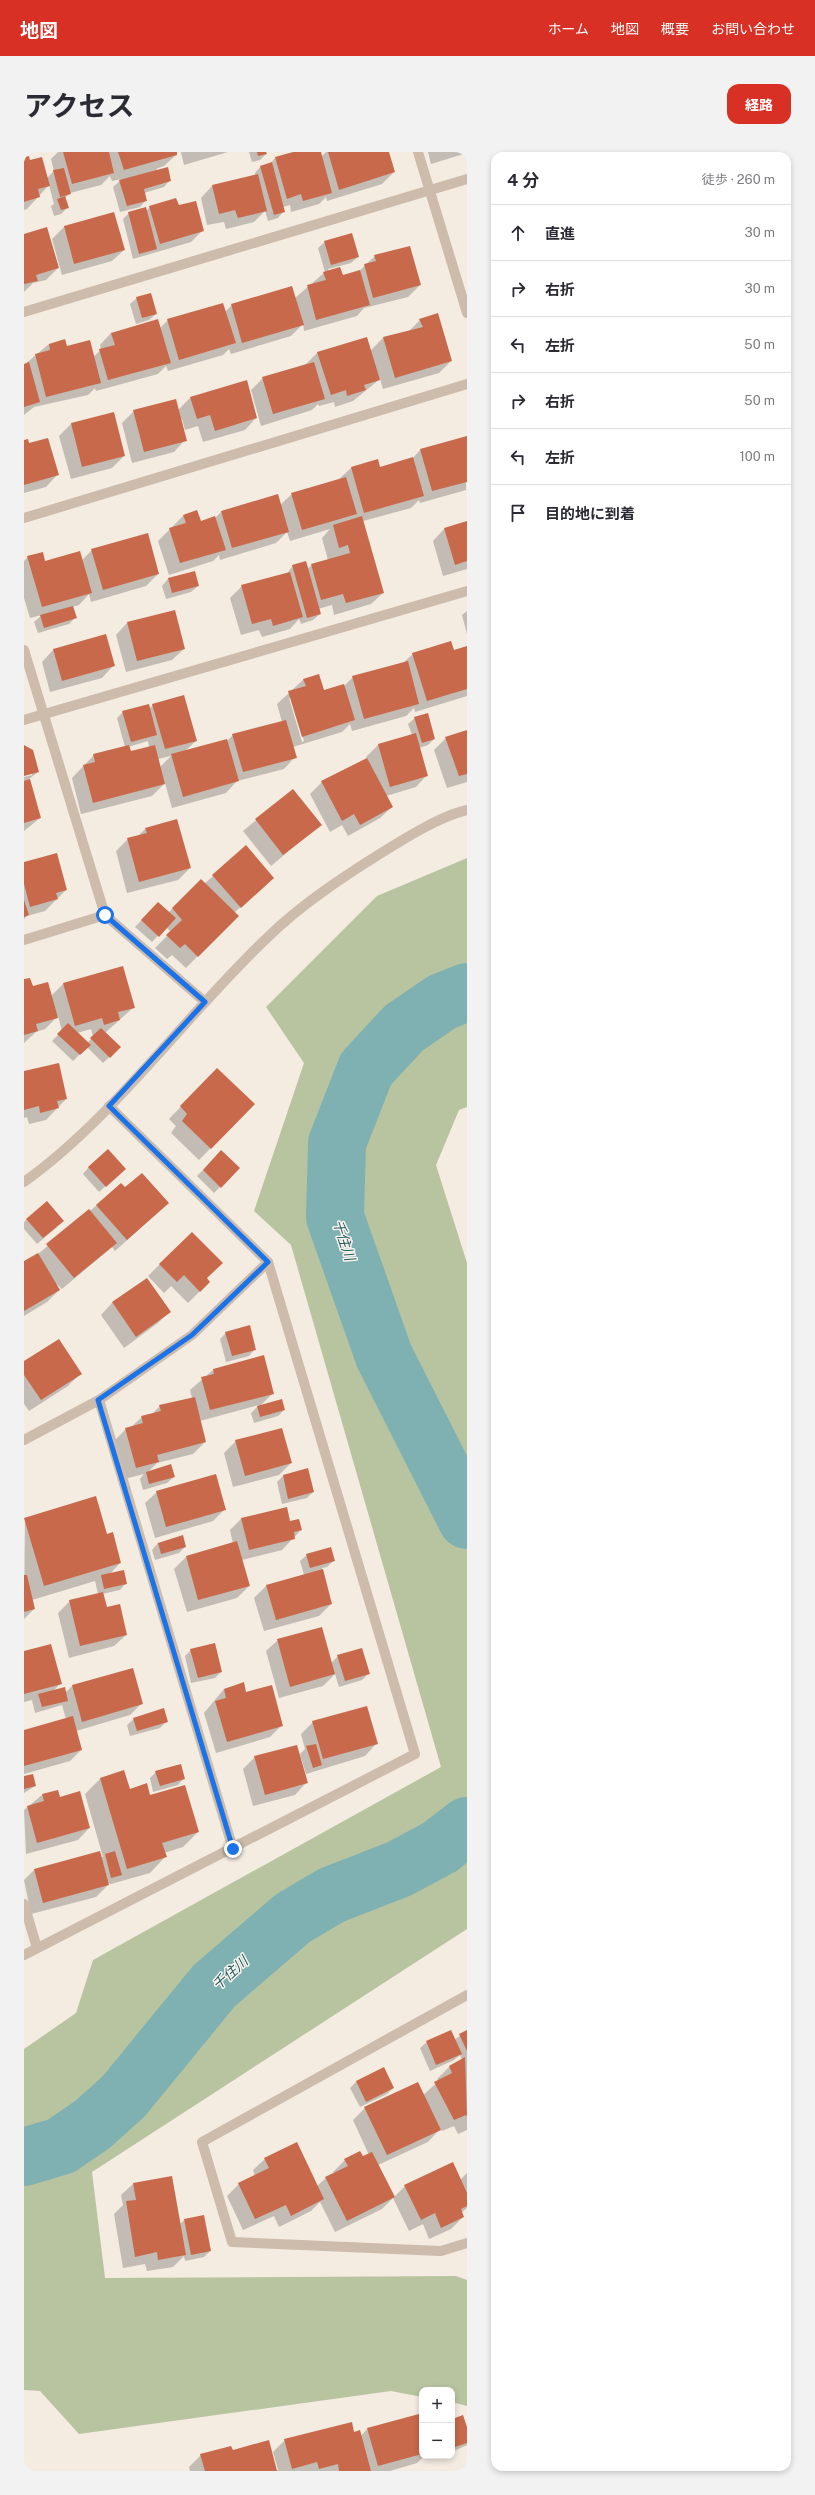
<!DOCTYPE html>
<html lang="ja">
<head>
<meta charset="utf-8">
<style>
	body { margin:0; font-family:"Public Sans","Noto Sans JP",sans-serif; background:#f2f2f3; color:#2b2b33 }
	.controls { position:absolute; right:12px; bottom:12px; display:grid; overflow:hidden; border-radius:8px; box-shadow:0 2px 6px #0003 }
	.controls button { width:36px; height:36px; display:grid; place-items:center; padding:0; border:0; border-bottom:1px solid #e1e1e2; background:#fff; color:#2b2b33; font:20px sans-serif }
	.stop { position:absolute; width:12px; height:12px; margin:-9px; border:3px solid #1a73e8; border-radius:50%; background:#fff }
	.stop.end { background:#1a73e8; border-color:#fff; box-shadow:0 1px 4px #0008 }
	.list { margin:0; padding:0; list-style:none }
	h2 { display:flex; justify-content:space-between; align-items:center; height:52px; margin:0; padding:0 16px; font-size:17px }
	h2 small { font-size:13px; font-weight:400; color:#7c7c81 }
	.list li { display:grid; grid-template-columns:26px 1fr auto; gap:12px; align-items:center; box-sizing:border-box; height:56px; padding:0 16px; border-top:1px solid #e1e1e2 }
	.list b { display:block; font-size:15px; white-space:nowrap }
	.list em { font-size:13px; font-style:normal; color:#7c7c81 }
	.icon { flex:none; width:22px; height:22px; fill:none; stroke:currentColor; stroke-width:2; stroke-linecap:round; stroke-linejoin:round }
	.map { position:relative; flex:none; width:443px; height:2319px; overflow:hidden; border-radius:12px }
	header { display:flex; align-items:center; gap:24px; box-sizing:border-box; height:56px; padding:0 20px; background:#d93025; color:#fff }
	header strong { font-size:19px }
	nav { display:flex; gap:22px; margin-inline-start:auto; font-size:14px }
	.intro { display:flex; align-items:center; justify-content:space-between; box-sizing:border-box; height:96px; padding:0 24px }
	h1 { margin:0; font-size:28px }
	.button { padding:10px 18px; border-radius:12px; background:#d93025; color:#fff; font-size:14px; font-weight:700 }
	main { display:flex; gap:24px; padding:0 24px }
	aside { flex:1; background:#fff; border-radius:12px; box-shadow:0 2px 6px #0003 }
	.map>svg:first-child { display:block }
</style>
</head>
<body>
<header>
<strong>地図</strong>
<nav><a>ホーム</a><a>地図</a><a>概要</a><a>お問い合わせ</a></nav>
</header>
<div class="intro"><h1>アクセス</h1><a class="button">経路</a></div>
<main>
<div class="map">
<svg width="443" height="2319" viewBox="0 0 443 2319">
	<rect width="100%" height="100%" fill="#f4ebe1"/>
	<polygon fill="#b8c4a0" points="443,706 443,955 435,958 412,1013 443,1111 443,1777 68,2020 81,2126 432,2124 443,2128 443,2254 428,2250 428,2238 398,2238 398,2245 367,2239 55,2282 16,2239 0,2238 0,1897 52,1861 69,1808 417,1615 267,1093 230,1059 280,911 242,855 353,744"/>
	<g fill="#0003" fill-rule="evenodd">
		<polygon points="34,0 152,0 152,3 140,14 132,17 146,28 140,35 120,41 122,48 116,55 96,60 89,35 98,27 88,29 86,24 77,33 46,41 41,46 43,56 37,62 30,64 27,54 30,52 25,33 3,57 0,58 0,6 23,26 30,19 27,7"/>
		<polygon points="157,0 204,0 160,13"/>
		<polygon points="225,0 241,0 242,2 236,8 228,10"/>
		<polygon points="273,0 296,0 297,5 302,0 364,0 370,20 358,32 303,49 302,45 295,52 267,60 266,53 259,55 260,59 254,66 244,69 241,59 230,70 202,77 200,70 183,73 177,46 188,34 231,23 231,21 237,14 246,12 251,6"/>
		<polygon points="404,0 443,0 443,1 407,12"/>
		<polygon points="126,55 154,55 179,78 167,90 109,107 99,67 105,61 122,59"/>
		<polygon points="90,61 100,98 88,109 38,123 28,87 40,75"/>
		<polygon points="0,83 34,116 22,128 9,131 0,140"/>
		<polygon points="301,90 334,105 327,111 304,117 305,119 318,124 334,120 351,104 396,133 384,145 340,156 333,164 280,179 279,172 267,184 207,202 205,197 199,203 144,219 142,214 134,222 72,239 71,236 64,243 10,255 0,263 0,213 25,192 42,195 69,205 77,198 76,193 87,181 136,176 144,168 201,160 208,153 271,146 301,120 294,96"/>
		<polygon points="113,146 132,162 125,168 112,172 106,152"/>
		<polygon points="396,168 427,209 415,221 359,237 356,227 329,249 311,255 310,250 295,254 294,252 288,258 237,274 227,238 239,226 282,212 294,200 346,199 359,186 384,180"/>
		<polygon points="167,245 232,266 221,278 179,290 174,274 161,278 158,267 156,268 161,288 150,300 108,311 98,271 110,259 154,258"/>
		<polygon points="89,261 100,304 88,316 47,327 35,284 47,272"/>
		<polygon points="442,285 442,338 396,351 395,348 387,356 339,369 359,441 347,452 310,463 308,453 294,457 296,462 289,468 277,472 275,467 266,477 238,485 235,478 217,483 206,446 218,434 263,422 269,413 283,417 288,413 304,408 298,386 306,377 266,389 263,380 252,391 196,408 195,403 189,409 145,423 134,389 159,364 176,370 191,366 197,360 256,353 268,342 315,327 327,316 355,316 388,307 396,298"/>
		<polygon points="0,289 33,323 22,335 0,341"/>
		<polygon points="443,370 443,417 419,424 409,389 420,377"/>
		<polygon points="68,398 134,422 122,434 67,450 65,442 55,453 48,455 51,466 45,472 14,481 10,470 18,463 6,466 0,446 0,409 4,405 21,410 58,408"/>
		<polygon points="144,427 174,434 167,440 142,447 138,434"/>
		<polygon points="443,459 443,482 438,463"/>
		<polygon points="103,471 160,497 148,508 102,520 92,483"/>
		<path d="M443,496V544L391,560L390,556L382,564L328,579L326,572L318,580L269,595L271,605L260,617L213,629L202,641L148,656L141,631L128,644L57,662L48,626L70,603L101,595L93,566L99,560L125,557L129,553L172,589L161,599L203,589L209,583L258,570L253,552L280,527L299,539L320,534L329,525L379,511L389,502L429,500ZM265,546H267L280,589L278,590ZM124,589L125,595L106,600L104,595ZM147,604L136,615L134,607Z"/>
		<polygon points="29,498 89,514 78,526 26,540 18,510"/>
		<polygon points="391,566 410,587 404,593 395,596 403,623 392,635 362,644 368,655 356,666 324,684 318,673 306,680 286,642 298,630 343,607 342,605 354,593 388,583 384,572"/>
		<polygon points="443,579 443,630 423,636 410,598 422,586"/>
		<polygon points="0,594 14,620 5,627 16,666 0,679 0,625 8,623 8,621 0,623"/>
		<polygon points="269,638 296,673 247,714 219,679"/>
		<polygon points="122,676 166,716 154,728 103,741 92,699 104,687 114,684"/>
		<polygon points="0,711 42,738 21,759 3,764 0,767"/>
		<polygon points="189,724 249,726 210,761 213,764 162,816 148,803 143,807 131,796 147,780 142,775 128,790 111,775 128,757 144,761 177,728 180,732"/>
		<path d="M0,828L8,836L27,844L39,832L110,855L81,881L96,895L79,911L63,895L49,909L28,889L38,879L34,864L21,877L12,880L0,891ZM67,877L69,885L63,891L53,881Z"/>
		<polygon points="193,917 230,952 175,1008 147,981 152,974 145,967"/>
		<polygon points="0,920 42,947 22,968 5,972 3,965 0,966"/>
		<polygon points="198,999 215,1016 190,1041 173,1024"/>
		<polygon points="65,1015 94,1023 75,1040 59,1022"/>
		<polygon points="73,1053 131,1063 91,1099 88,1095 38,1137 30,1130 35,1138 23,1150 0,1164 0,1110 14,1102"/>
		<polygon points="3,1067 33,1075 13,1092 0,1077 0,1070"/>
		<polygon points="136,1112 181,1127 185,1130 164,1151 147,1134 140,1141 124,1124"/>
		<polygon points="123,1127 146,1159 134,1171 100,1196 77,1163 88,1151"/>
		<polygon points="202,1181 231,1197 225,1204 202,1210 196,1187"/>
		<polygon points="0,1210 56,1222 44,1234 5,1259 0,1252"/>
		<polygon points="189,1218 249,1241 235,1255 260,1258 254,1264 230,1271 227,1261 235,1253 176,1269 181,1290 169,1302 133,1311 124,1320 150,1325 143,1331 119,1338 116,1327 120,1322 100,1327 90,1289 102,1277 107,1275 118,1265 128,1262 136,1254 168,1246 166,1238"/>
		<polygon points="212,1289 267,1311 255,1323 209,1335 200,1301"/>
		<polygon points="284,1318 289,1340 283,1346 258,1352 253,1330 259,1324"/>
		<polygon points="133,1340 201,1357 189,1369 131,1386 121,1351"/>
		<polygon points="1,1366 83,1383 96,1411 85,1423 102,1431 96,1438 78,1442 82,1456 102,1483 90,1494 45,1506 34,1461 46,1449 74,1442 71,1429 8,1448 10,1457 0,1467"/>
		<polygon points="218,1366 266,1370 277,1378 258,1398 218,1408 225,1434 213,1446 163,1460 150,1417 162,1405 209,1392 206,1378"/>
		<polygon points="134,1391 161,1395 155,1401 131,1408 128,1398"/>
		<polygon points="283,1403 310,1408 303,1415 298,1416 307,1452 295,1464 240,1479 230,1446 242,1434 280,1423 276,1409"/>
		<polygon points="254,1488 307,1511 314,1504 344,1522 338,1528 315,1535 311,1522 299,1534 255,1546 242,1499"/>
		<polygon points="167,1498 197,1520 191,1526 167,1531 161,1504"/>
		<polygon points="0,1500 36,1532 29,1539 41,1541 48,1534 108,1517 118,1551 106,1563 52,1579 57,1598 46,1609 0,1622 0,1579 42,1567 38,1553 11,1561 8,1548 0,1550"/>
		<polygon points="219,1532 222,1542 258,1573 246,1585 192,1601 180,1561 200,1537"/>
		<polygon points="110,1567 142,1570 136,1576 106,1584 103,1573"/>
		<polygon points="289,1570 352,1592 341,1604 282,1622 276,1602 281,1597 277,1582"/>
		<polygon points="231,1605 282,1631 271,1643 229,1654 219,1617"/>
		<polygon points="100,1620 105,1638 126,1644 174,1680 159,1695 140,1701 141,1705 126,1721 87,1732 84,1731 84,1733 72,1745 7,1762 0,1728 10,1718 79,1705 61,1642 76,1627"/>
		<polygon points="132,1620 160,1626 154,1633 129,1640 126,1626"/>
		<polygon points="0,1625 11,1634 0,1641"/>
		<polygon points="18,1643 35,1646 65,1676 54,1688 2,1702 0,1658"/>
		<polygon points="443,1879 443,1978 434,1982 430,1974 418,1979 416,1977 404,1990 354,2013 370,2045 381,2034 436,2028 443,2021 443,2056 437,2061 439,2065 427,2077 405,2087 399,2072 385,2079 369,2046 358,2057 311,2080 296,2050 287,2059 255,2075 250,2064 219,2078 203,2044 215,2032 231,2024 229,2018 241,2007 293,2034 302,2026 310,2022 309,2020 321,2008 339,2006 345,2003 329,1968 341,1956 399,1943 415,1929 413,1927 425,1915 438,1908 436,1903 430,1908 406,1919 396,1896 403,1890 430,1888"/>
		<polygon points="333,1929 369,1936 363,1942 336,1955 326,1936"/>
		<polygon points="109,2032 155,2073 160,2068 186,2099 180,2105 161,2109 160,2104 149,2115 123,2119 121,2112 99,2116 90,2062 99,2053 97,2043"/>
		<polygon points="428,2268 443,2279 443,2293 428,2300"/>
		<polygon points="398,2272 398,2304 400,2304 393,2311 366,2319 166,2319 165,2315 177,2303 208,2299 252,2318 254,2318 249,2300 261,2288 330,2281 337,2284 343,2277"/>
	</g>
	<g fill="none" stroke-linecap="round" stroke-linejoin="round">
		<g stroke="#7fb0b2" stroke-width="58">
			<polyline points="443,840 418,850 380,876 342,917 313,991 311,1065 360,1204 443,1368"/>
			<polyline points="0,2005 37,1994 69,1972 100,1944 190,1834 269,1766 308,1743 375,1717 416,1695 443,1674"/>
		</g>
	</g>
	<g fill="#c8694b">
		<polygon points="39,0 85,0 90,21 48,32"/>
		<polygon points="94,0 153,0 153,3 100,18"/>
		<polygon points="233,0 242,0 243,2 234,4"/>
		<polygon points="269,0 297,0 308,41 279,49 277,42 263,47 251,5"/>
		<polygon points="304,0 365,0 371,20 315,38"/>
		<polygon points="5,4 6,8 18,5 26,34 14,37 16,45 0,50 0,5"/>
		<polygon points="248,10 261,60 250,63 236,14"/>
		<polygon points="144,15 147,29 120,37 123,49 103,54 95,28"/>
		<polygon points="40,16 47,42 36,45 29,18"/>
		<polygon points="234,22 243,59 214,66 211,58 195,62 188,33"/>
		<polygon points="41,44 45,56 37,58 33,47"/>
		<polygon points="152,46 155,53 172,49 180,79 136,92 125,54"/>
		<polygon points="122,55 133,97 115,102 104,60"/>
		<polygon points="90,60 101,98 50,112 40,74"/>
		<polygon points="23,75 35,116 12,123 14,129 0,132 0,82"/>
		<polygon points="328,81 335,105 307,113 300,89"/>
		<polygon points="386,94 397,133 349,146 340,112 352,109 350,103"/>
		<polygon points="316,115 319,123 336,118 346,153 292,168 283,133 302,128 299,120"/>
		<polygon points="268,134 280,173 218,191 207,152"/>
		<polygon points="127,141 133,162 118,166 112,145"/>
		<polygon points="199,151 212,191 155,208 143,167"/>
		<polygon points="414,161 428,209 371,226 359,185 399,175 395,167"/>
		<polygon points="134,167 147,211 84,228 75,197 91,193 87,181"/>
		<polygon points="343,185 356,228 340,233 342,238 323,244 322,238 307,243 293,200"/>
		<polygon points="41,187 43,194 66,188 77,231 22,245 11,202 26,198 25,192"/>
		<polygon points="5,210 16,250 0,255 0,212"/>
		<polygon points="290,210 301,247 249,262 238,225"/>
		<polygon points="223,228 233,266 191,279 186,263 173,267 166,245"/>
		<polygon points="152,247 163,289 120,300 109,258"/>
		<polygon points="90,260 101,304 58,315 47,271"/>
		<polygon points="443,284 443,330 408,339 396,297"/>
		<polygon points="24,286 35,323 0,333 0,288 4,287 5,291"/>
		<polygon points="389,305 400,344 340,361 327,315 354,307 356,315"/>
		<polygon points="322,325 333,362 278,378 267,341"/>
		<polygon points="254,342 265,380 208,396 197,359"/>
		<polygon points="173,358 177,369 191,364 202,398 156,411 145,376 162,371 159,363"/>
		<polygon points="338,364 360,441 322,451 319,442 297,448 287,412 326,401 324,393 315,396 309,373"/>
		<polygon points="443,369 443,409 431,413 420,376"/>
		<polygon points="124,381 135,422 79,438 67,397"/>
		<polygon points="56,399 68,441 18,455 3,404 19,400 21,409"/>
		<polygon points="282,409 297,462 283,466 268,413"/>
		<polygon points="171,419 175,434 148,441 144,426"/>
		<polygon points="266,420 279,465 249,474 247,467 228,472 217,433"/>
		<polygon points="49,454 53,466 20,476 16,463"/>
		<polygon points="151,458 161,497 113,509 103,470"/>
		<polygon points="82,482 91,514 38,529 29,497"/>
		<polygon points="427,489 430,498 443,494 443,537 403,549 388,501"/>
		<polygon points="384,509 395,552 340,567 328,524"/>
		<polygon points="295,522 300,538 320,532 331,568 278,585 264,539 282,534 279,527"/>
		<polygon points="160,543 173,589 141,597 128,552"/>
		<polygon points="125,552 133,583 107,590 98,559"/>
		<polygon points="404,561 411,587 398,591 390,565"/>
		<polygon points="262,568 273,606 219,620 208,582"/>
		<polygon points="443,578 443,622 435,624 421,585"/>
		<polygon points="392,581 404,624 366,635 354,592"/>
		<polygon points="203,587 215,629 159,645 147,602"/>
		<polygon points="0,593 9,598 15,620 0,624"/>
		<polygon points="105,593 107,599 131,593 141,632 69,651 59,613 71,610 69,602"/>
		<polygon points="343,606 369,655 336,673 330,662 318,669 297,629"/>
		<polygon points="6,627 17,666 0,671 0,629"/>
		<polygon points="269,637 298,673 259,703 231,667"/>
		<polygon points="153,667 167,716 115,730 103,686 123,681 121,676"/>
		<polygon points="222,693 250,726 217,756 188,723"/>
		<polygon points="33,701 43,738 32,741 34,747 6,755 0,732 0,710"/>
		<polygon points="177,727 215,764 174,805 161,792 156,796 142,783 158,768 148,756"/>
		<polygon points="0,748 5,763 0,765"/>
		<polygon points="134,750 152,766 135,785 117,768"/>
		<polygon points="99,814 111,856 94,860 96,868 80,873 78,866 51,874 39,831"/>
		<polygon points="6,826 9,834 24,830 34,866 12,872 14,879 0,883 0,827"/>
		<polygon points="44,871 67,893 56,903 33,882"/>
		<polygon points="77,876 97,895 86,906 66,886"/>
		<polygon points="35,911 43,947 33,949 35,956 16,961 15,954 0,958 0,919"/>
		<polygon points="193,916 231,952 187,997 158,969 163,962 156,954"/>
		<polygon points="84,997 102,1017 82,1035 64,1015"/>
		<polygon points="197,998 216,1016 197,1036 179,1018"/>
		<polygon points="118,1021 145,1051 103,1088 72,1053 97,1031 101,1035"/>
		<polygon points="23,1049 40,1069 19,1086 2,1067"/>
		<polygon points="65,1057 93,1091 50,1126 22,1092"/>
		<polygon points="168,1080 199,1111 183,1126 186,1130 176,1140 160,1123 153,1130 135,1112"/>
		<polygon points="14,1101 36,1138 0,1159 0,1109"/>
		<polygon points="123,1126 147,1160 112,1185 88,1150"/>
		<polygon points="226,1173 232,1198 208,1204 201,1180"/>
		<polygon points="35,1187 58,1222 17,1248 0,1223 0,1209"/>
		<polygon points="240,1203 250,1242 186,1258 177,1225 190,1222 189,1217"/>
		<polygon points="171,1245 182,1290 133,1303 135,1310 112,1316 101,1276 119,1271 117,1264 137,1259 135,1253"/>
		<polygon points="258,1247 261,1258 236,1265 233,1254"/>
		<polygon points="258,1276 268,1311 221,1324 211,1288"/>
		<polygon points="147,1312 151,1325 125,1332 122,1320"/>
		<polygon points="284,1316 290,1340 264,1347 259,1323"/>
		<polygon points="192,1322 202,1358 142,1375 132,1339"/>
		<polygon points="72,1344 83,1382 89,1380 97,1411 20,1434 0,1366"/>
		<polygon points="263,1355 266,1369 275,1367 278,1378 270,1380 271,1387 225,1398 217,1366"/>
		<polygon points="159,1383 162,1395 137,1402 134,1391"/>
		<polygon points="213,1389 226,1434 174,1448 162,1404"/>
		<polygon points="307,1395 311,1409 286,1416 282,1402"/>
		<polygon points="299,1417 308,1452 252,1468 242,1433"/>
		<polygon points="100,1418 103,1432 80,1437 77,1423"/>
		<polygon points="0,1423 3,1423 11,1457 0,1460"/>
		<polygon points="79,1440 83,1455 96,1452 103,1483 56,1494 45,1448"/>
		<polygon points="298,1475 311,1522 266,1535 253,1487"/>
		<polygon points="191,1491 198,1520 174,1526 166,1497"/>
		<polygon points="27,1492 38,1532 0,1542 0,1499"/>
		<polygon points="338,1496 346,1522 321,1529 313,1503"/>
		<polygon points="109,1516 119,1552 58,1570 48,1533"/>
		<polygon points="220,1530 222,1540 248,1533 259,1574 203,1590 191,1549 202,1546 200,1537"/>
		<polygon points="41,1535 44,1549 18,1555 14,1542"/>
		<polygon points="343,1554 354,1592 299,1607 288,1569"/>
		<polygon points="140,1556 144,1570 113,1579 109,1566"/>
		<polygon points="49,1564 58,1598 0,1614 0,1578"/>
		<polygon points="292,1592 298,1613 289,1616 282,1594"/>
		<polygon points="273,1593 284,1631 241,1643 230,1604"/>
		<polygon points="157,1612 161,1627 136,1634 131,1619"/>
		<polygon points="100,1618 106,1637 123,1631 126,1643 161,1633 175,1680 138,1691 143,1705 103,1717 76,1626"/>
		<polygon points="9,1622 12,1634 0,1637 0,1624"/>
		<polygon points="34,1638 36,1645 56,1639 66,1676 13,1691 3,1654 20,1649 18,1642"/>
		<polygon points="76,1699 85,1733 19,1751 10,1717"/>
		<polygon points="91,1699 98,1723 87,1726 81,1702"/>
		<polygon points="427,1878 438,1902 412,1913 402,1889"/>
		<polygon points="443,1878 443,1899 435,1882"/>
		<polygon points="441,1905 443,1965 442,1963 430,1968 410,1930 428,1921 425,1914"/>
		<polygon points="360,1915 370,1936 342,1950 332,1929"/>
		<polygon points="394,1930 417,1978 363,2003 340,1955"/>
		<polygon points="273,1990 300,2047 267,2064 262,2053 231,2067 214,2031 245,2016 240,2006"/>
		<polygon points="336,1999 339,2004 348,2000 371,2045 323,2069 301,2025 324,2014 320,2007"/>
		<polygon points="429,2010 443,2041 443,2054 437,2057 440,2065 417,2076 411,2061 397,2068 380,2033"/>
		<polygon points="148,2024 162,2103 134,2108 133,2100 111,2105 102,2049 112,2048 109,2031"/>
		<polygon points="180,2063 187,2099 167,2103 160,2067"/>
		<polygon points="395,2262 398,2272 398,2302 354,2314 343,2276"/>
		<polygon points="439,2263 443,2275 443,2291 428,2296 428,2267"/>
		<polygon points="328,2270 330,2280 336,2278 347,2319 315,2319 314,2312 295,2317 293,2310 268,2317 260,2287"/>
		<polygon points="245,2288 253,2319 181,2319 176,2302 207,2294 209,2298"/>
	</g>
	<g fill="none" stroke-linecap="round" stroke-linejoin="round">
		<g stroke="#cdbbac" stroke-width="10">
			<polyline points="394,0 443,161"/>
			<polyline points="0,160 443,27"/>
			<polyline points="0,366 443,232"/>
			<polyline points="0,498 81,763 181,850"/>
			<polyline points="0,568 443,439"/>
			<polyline points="0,788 81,763"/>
			<path d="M0,1030C91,965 163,861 245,784C277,753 316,727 354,703C378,688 416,664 443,658"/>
			<polyline points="75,1248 209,1697"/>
			<polyline points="0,1288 75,1248 168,1183 244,1110"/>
			<polyline points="0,1752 13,1796"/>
			<polyline points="0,1803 391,1602 244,1110 85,954"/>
			<polyline points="443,1843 178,1990 208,2090 417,2099 443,2091"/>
		</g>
	</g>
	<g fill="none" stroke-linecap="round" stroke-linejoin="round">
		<polyline stroke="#1a73e8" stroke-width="5" points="81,763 181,850 85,954 244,1110 168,1183 74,1248 209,1697"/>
	</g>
	<g text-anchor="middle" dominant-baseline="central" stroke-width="3" stroke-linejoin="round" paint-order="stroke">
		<g font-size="14" font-style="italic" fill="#1f5a5e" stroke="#fbf5ee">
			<text transform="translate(320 1088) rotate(72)">千住川</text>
			<text transform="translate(206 1821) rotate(-42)">千住川</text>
		</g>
	</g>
</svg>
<div class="controls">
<button>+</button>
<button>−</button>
</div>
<div class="stop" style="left:81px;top:763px"></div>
<div class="stop end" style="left:209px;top:1697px"></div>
</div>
<aside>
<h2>4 分<small>徒歩 · 260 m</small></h2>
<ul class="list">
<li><svg class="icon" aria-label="ahead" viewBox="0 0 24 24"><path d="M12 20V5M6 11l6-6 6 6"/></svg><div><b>直進</b></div><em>30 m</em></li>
<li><svg class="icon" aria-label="right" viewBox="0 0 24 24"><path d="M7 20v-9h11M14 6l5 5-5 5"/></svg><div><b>右折</b></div><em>30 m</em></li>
<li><svg class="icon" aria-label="left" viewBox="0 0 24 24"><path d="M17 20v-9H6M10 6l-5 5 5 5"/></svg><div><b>左折</b></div><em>50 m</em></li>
<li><svg class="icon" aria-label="right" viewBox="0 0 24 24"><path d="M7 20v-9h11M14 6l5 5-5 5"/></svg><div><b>右折</b></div><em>50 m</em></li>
<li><svg class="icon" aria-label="left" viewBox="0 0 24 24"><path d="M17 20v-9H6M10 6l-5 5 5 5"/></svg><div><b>左折</b></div><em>100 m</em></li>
<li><svg class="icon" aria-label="arrive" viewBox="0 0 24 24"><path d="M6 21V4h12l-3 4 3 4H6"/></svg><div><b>目的地に到着</b></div></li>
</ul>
</aside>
</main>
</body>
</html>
